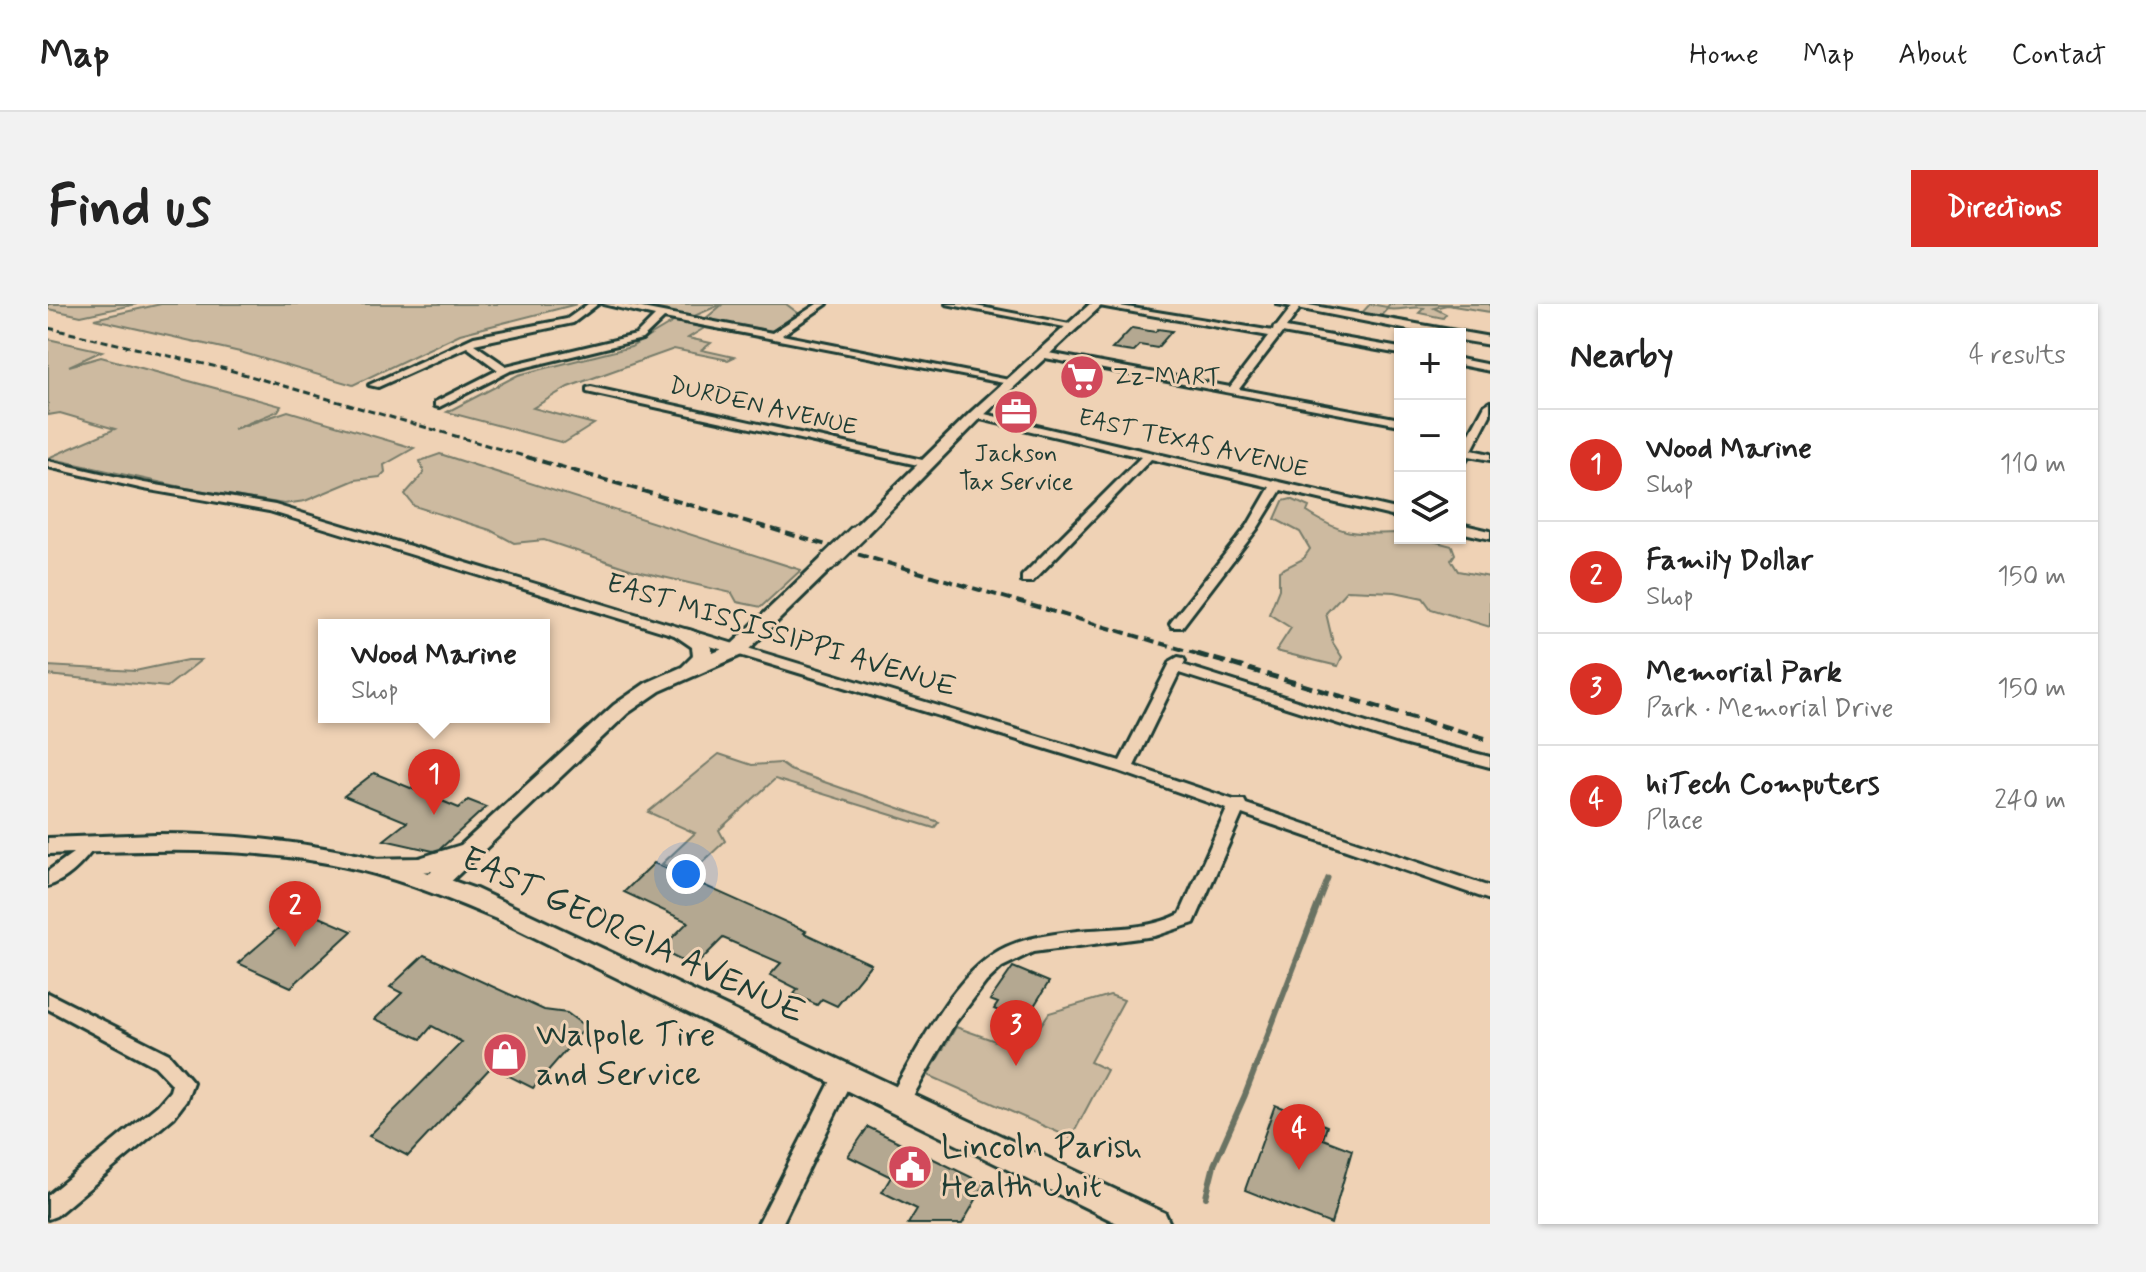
<!DOCTYPE html>
<html lang="en">
<head>
<meta charset="utf-8">
<style>
	body { margin:0; font-family:Mynerve,sans-serif; background:#f2f2f2; color:#222 }
	.controls { position:absolute; right:24px; top:24px; display:grid; overflow:hidden; border-radius:0px; box-shadow:0 2px 6px #0004 }
	.controls button { width:72px; height:72px; display:grid; place-items:center; padding:0; border:0; border-bottom:2px solid #e0e0e0; background:#fff; color:#222; font:40px sans-serif }
	.you { position:absolute; left:638px; top:570px; width:28px; height:28px; margin:-20px; border:6px solid #fff; border-radius:50%; background:#1a73e8; box-shadow:0 0 0 12px #1a73e833 }
	.badge { display:grid; place-items:center; width:52px; height:52px; border-radius:50%; background:#d93025; color:#fff; font-size:26px; font-weight:700 }
	.pin { position:absolute; translate:-50% -66px; filter:drop-shadow(0 2px 4px #0008) }
	.pin::after { content:''; position:absolute; top:42px; width:28px; height:24px; background:inherit; clip-path:polygon(0 0,100% 0,50% 100%) }
	.popup { position:absolute; left:270px; top:315px; width:232px; height:104px; box-sizing:border-box; display:grid; place-content:center; border-radius:0px; background:#fff; filter:drop-shadow(0 2px 6px #0005); font-size:26px; white-space:nowrap; color:#767676 }
	.popup b { font-size:30px; color:#222 }
	.popup::after { content:''; position:absolute; left:50%; top:100%; margin-left:-16px; border:16px solid transparent; border-top-color:#fff }
	.list { margin:0; padding:0; list-style:none }
	h2 { display:flex; justify-content:space-between; align-items:center; height:104px; margin:0; padding:0 32px; font-size:34px }
	h2 small { font-size:26px; font-weight:400; color:#767676 }
	.list li { display:grid; grid-template-columns:52px 1fr auto; gap:24px; align-items:center; box-sizing:border-box; height:112px; padding:0 32px; border-top:2px solid #e0e0e0 }
	.list b { display:block; font-size:30px; white-space:nowrap }
	.list p { margin:0; font-size:26px; white-space:nowrap; color:#767676 }
	.list em { font-size:26px; font-style:normal; color:#767676 }
	.icon { flex:none; width:44px; height:44px; fill:none; stroke:currentColor; stroke-width:2; stroke-linecap:round; stroke-linejoin:round }
	.map { position:relative; flex:none; width:1442px; height:920px; overflow:hidden; border-radius:0px }
	header { display:flex; align-items:center; gap:48px; box-sizing:border-box; height:112px; padding:0 40px; background:#fff; border-bottom:2px solid #e0e0e0 }
	header strong { font-size:38px }
	nav { display:flex; gap:44px; margin-inline-start:auto; font-size:28px }
	.intro { display:flex; align-items:center; justify-content:space-between; box-sizing:border-box; height:192px; padding:0 48px }
	h1 { margin:0; font-size:56px }
	.button { padding:20px 36px; border-radius:0px; background:#d93025; color:#fff; font-size:28px; font-weight:700 }
	main { display:flex; gap:48px; padding:0 48px }
	aside { flex:1; background:#fff; border-radius:0px; box-shadow:0 2px 6px #0004 }
	.map>svg:first-child { display:block }
</style>
</head>
<body>
<header>
<strong>Map</strong>
<nav><a>Home</a><a>Map</a><a>About</a><a>Contact</a></nav>
</header>
<div class="intro"><h1>Find us</h1><a class="button">Directions</a></div>
<main>
<div class="map">
<svg width="1442" height="920" viewBox="0 0 1442 920">
	<rect width="100%" height="100%" fill="#efd2b5"/>
	<filter id="ink" filterUnits="userSpaceOnUse"><feTurbulence type="fractalNoise" baseFrequency=".0125" numOctaves="2"/><feDisplacementMap in="SourceGraphic" scale="16" xChannelSelector="R" yChannelSelector="G"/><feConvolveMatrix kernelMatrix="1 2 1 2 8 2 1 2 1" color-interpolation-filters="sRGB"/></filter>
	<g filter="url(#ink)">
		<g fill="#cdbaa0" stroke="#767c6a" stroke-width="2">
			<polygon points="0,0 89,0 33,12 0,5"/>
			<polygon points="113,0 529,0 412,30 305,81 192,48 46,15"/>
			<polygon points="575,0 674,0 644,13"/>
			<polygon points="675,0 738,0 750,9 724,27 657,15"/>
			<path d="M1322,0L1339,3L1342,0H1442V8L1399,1L1386,4L1398,10L1395,14L1371,9L1376,4C1363,2 1352,7 1339,5L1330,15L1311,12Z"/>
			<polygon points="627,17 658,23 640,34 663,39 654,46 686,53 680,56 626,45 520,83 485,104 546,120 516,139 399,108 470,71 583,43"/>
			<polygon points="0,35 54,47 21,62 53,53 233,102 230,107 186,125 240,107 366,144 336,161 337,168 332,173 307,176 257,197 236,200 138,184 0,154 67,125 12,109 0,111"/>
			<polygon points="392,150 753,266 713,303 689,298 684,289 585,266 496,236 466,239 442,226 366,202 357,190 376,169 372,157"/>
			<path d="M1243,195L1261,203L1259,208C1298,233 1309,230 1351,229L1352,234H1373L1404,242L1407,250L1403,256L1410,267L1442,273V323L1383,305L1375,294L1347,288L1299,286L1278,309L1285,339L1294,353L1290,362L1228,347L1243,324L1221,310L1231,285V267L1255,255L1262,245L1252,228L1227,215L1235,197Z"/>
			<polygon points="139,356 153,356 119,383 0,371 0,362 87,367"/>
			<polygon points="671,450 704,461 732,459 742,466 891,518 886,524 727,475 671,526 677,537 640,572 614,560 647,529 600,508"/>
			<polygon points="1062,691 1076,696 1042,758 1059,766 1023,834 880,771 908,723 964,743 981,739 1001,709"/>
		</g>
		<g fill="none" stroke-linecap="round" stroke-linejoin="round">
			<polyline stroke="#6b7363" stroke-width="5" points="1269,602 1280,574"/>
			<polyline stroke="#6b7363" stroke-width="6" points="1158,893 1166,861 1197,791 1270,600"/>
		</g>
		<g fill="#b4a891" stroke="#1f3d34" stroke-width="2">
			<polygon points="1084,24 1107,28 1110,25 1124,27 1109,44 1092,41 1085,48 1064,45"/>
			<polygon points="326,469 411,504 420,496 438,503 392,545 385,547 336,536 359,518 296,492"/>
			<polygon points="606,559 758,627 756,629 823,660 789,702 774,695 769,701 746,690 750,685 722,671 733,659 675,634 646,663 612,646 640,618 576,588"/>
			<polygon points="253,605 304,627 243,683 190,659"/>
			<polygon points="376,651 496,706 519,709 538,723 485,784 443,763 360,852 321,832 414,738 384,722 373,735 327,715 354,689 342,683"/>
			<polygon points="965,663 1001,678 976,718 946,705 950,699 942,696"/>
			<polygon points="1227,801 1279,822 1275,835 1304,846 1283,920 1197,886"/>
			<polygon points="820,823 937,880 914,920 860,920 869,905 834,888 843,873 800,852"/>
		</g>
		<g fill="none" stroke-linecap="round" stroke-linejoin="round">
			<g stroke="#1f3d34" stroke-width="6">
				<g id="street">
					<polygon points="540,0 550,0 525,19 426,40 458,62 588,31 607,12 555,0 573,0 724,29 769,0 779,0 734,31 971,78 966,81 616,14 594,35 462,67 391,103 387,102 387,98 450,66 419,43 330,83 321,81 426,33 519,15"/>
					<polygon points="898,0 917,0 1032,22 1027,25"/>
					<polygon points="1040,0 1060,0 1225,27 1226,23 1229,22 1246,0 1255,0 1238,24 1352,44 1352,50 1234,29 1191,85 1352,115 1352,121 992,53 992,49 995,48 1182,83 1221,32"/>
					<polygon points="1412,55 1442,61 1442,67 1412,61"/>
					<polygon points="543,83 879,157 885,160 879,163 539,88 539,84"/>
					<polygon points="1442,98 1442,111 1424,146 1442,150 1442,156 1421,152 1416,160 1412,161 1412,147 1437,101"/>
					<polygon points="928,108 1352,206 1352,214 1233,186 1209,225 1134,323 1124,323 1122,320 1124,317 1200,221 1222,183 1103,155 984,278 974,278 974,272 1093,153 924,113 924,109"/>
					<path d="M0,157L96,179L227,201L1072,457L1123,357L1130,353L1135,354L1137,357L1135,361L1363,433L1442,453V463L1351,439L1131,369L1086,462L1186,496H1196L1198,500L1442,583V596L1194,510L1146,619L1107,632L985,648L954,663L938,678L907,719L858,804L850,807L842,804L839,798L842,792C871,745 906,667 958,643C980,633 1006,630 1029,627C1063,624 1101,626 1132,610L1179,505L1071,467L221,207L96,185L0,163Z"/>
					<polygon points="1412,220 1442,227 1442,235 1412,228"/>
					<path d="M40,534L49,540C37,557 20,576 0,582V567L25,549L34,536Z"/>
					<polygon points="0,689 121,750 145,778 138,797 126,813 8,912 0,915 0,891 110,801 122,787 124,780 107,762 0,705"/>
					<polygon points="796,763 803,765 806,771 734,920 710,920 789,765"/>
				</g>
			</g>
			<g stroke="#1f3d34" stroke-width="6">
				<g id="secondary">
					<polygon points="1042,0 1055,0 933,114 817,232 805,232 805,224 923,108"/>
					<polygon points="1229,0 1255,0 1442,33 1442,41 1412,36 1412,30 1381,30"/>
					<path d="M781,252L790,257L787,261L696,350L612,387L580,409L395,585H377L374,579L384,567L350,570L319,567L316,561L319,555L371,554L413,541L566,401L598,379L634,363L645,352L644,343L625,330L628,326C645,322 661,334 665,349L682,342L775,253Z"/>
				</g>
			</g>
			<g stroke="#1f3d34" stroke-width="6">
				<path id="primary" d="M108,530C220,530 323,546 428,585L1117,909L1122,920H1071L451,616C406,597 360,578 312,566C210,541 104,546 0,550V534Z"/>
			</g>
			<use href="#street" fill="#efd2b5" fill-rule="evenodd"/>
			<use href="#secondary" fill="#efd2b5" fill-rule="evenodd"/>
			<use href="#primary" fill="#efd2b5" fill-rule="evenodd"/>
			<polyline stroke="#1f3d34" stroke-width="3" stroke-dasharray="7 4" stroke-linecap="butt" points="0,24 178,65 486,155"/>
			<polyline stroke="#1f3d34" stroke-width="4" stroke-dasharray="10 5" stroke-linecap="butt" points="479,153 1156,352"/>
			<polyline stroke="#1f3d34" stroke-width="5" stroke-dasharray="12 6" stroke-linecap="butt" points="1149,350 1442,436"/>
			<g stroke="#1f3d34" stroke-width="22" stroke-linecap="butt">
				<polyline id="secondary-bridge" points="781,257 811,228"/>
			</g>
			<use href="#secondary-bridge" stroke="#efd2b5" stroke-width="17"/>
		</g>
	</g>
	<defs>
		<g id="supermarket-disc" transform="scale(2.3)"><circle r="9.5" fill="#d1495b" stroke="#efd2b5"/><path d="M-6-5.5h2.5l.6 2H6L4.5 2H-2.5L-4.4-4H-6ZM-1.5 3.2a1.3 1.3 0 1 0 .1 0ZM3 3.2a1.3 1.3 0 1 0 .1 0Z" fill="#fff"/></g>
		<g id="office-disc" transform="scale(2.3)"><circle r="9.5" fill="#d1495b" stroke="#efd2b5"/><path d="M-6-3h4V-5.5h4V-3h4V5H-6ZM-1-4.5V-3h2v-1.5ZM-6 0V1H6V0Z" fill="#fff"/></g>
		<g id="shop-disc" transform="scale(2.3)"><circle r="9.5" fill="#d1495b" stroke="#efd2b5"/><path d="M-5-2.5h2.3a2.7 3.5 0 0 1 5.4 0H5L5.5 6h-11ZM-1.5-2.5h3a1.5 2.3 0 0 0-3 0Z" fill="#fff"/></g>
		<g id="civic-disc" transform="scale(2.3)"><circle r="9.5" fill="#d1495b" stroke="#efd2b5"/><path d="M-.6-6.5H3V-4.5H.6V-3L4-1V1h2V6H-6V1h2V-1L-.6-3ZM-1.2 2.5V6h2.4V2.5Z" fill="#fff"/></g>
	</defs>
	<g fill-rule="evenodd">
		<use href="#supermarket-disc" x="1034" y="73"/>
		<use href="#office-disc" x="968" y="108"/>
		<use href="#shop-disc" x="457" y="751"/>
		<use href="#civic-disc" x="862" y="863"/>
	</g>
	<g text-anchor="middle" dominant-baseline="central" stroke-width="6" stroke-linejoin="round" paint-order="stroke">
		<g font-size="24" fill="#1f3d34" stroke="#efd2b5" text-anchor="start">
			<text x="1065" y="73">Zz-MART</text>
			<text x="968" y="150" text-anchor="middle">Jackson<tspan x="968" dy="28">Tax Service</tspan></text>
		</g>
		<g font-size="24" fill="#1f3d34" stroke="#efd2b5">
			<text transform="translate(715 103) rotate(13)">DURDEN AVENUE</text>
			<text transform="translate(1145 140) rotate(13)">EAST TEXAS AVENUE</text>
		</g>
		<g font-size="28" fill="#1f3d34" stroke="#efd2b5">
			<text transform="translate(733 332) rotate(17)">EAST MISSISSIPPI AVENUE</text>
		</g>
		<g font-size="34" fill="#1f3d34" stroke="#efd2b5">
			<text transform="translate(585 632) rotate(25)">EAST GEORGIA AVENUE</text>
		</g>
		<g font-size="34" fill="#1f3d34" stroke="#efd2b5" text-anchor="start">
			<text x="488" y="731">Walpole Tire<tspan x="488" dy="39">and Service</tspan></text>
			<text x="893" y="843">Lincoln Parish<tspan x="893" dy="39">Health Unit</tspan></text>
		</g>
	</g>
</svg>
<div class="controls">
<button>+</button>
<button>−</button>
<button><svg class="icon" aria-label="layers" viewBox="0 0 24 24"><path d="M12 4l9 5-9 5-9-5zM3 14l9 5 9-5"/></svg></button>
</div>
<div class="you"></div>
<div class="pin badge" style="left:386px;top:511px">1</div>
<div class="popup"><b>Wood Marine</b>Shop</div>
<div class="pin badge" style="left:247px;top:643px">2</div>
<div class="pin badge" style="left:968px;top:762px">3</div>
<div class="pin badge" style="left:1251px;top:866px">4</div>
</div>
<aside>
<h2>Nearby<small>4 results</small></h2>
<ul class="list">
<li><span class="badge">1</span><div><b>Wood Marine</b><p>Shop</p></div><em>110 m</em></li>
<li><span class="badge">2</span><div><b>Family Dollar</b><p>Shop</p></div><em>150 m</em></li>
<li><span class="badge">3</span><div><b>Memorial Park</b><p>Park · Memorial Drive</p></div><em>150 m</em></li>
<li><span class="badge">4</span><div><b>hiTech Computers</b><p>Place</p></div><em>240 m</em></li>
</ul>
</aside>
</main>
</body>
</html>
